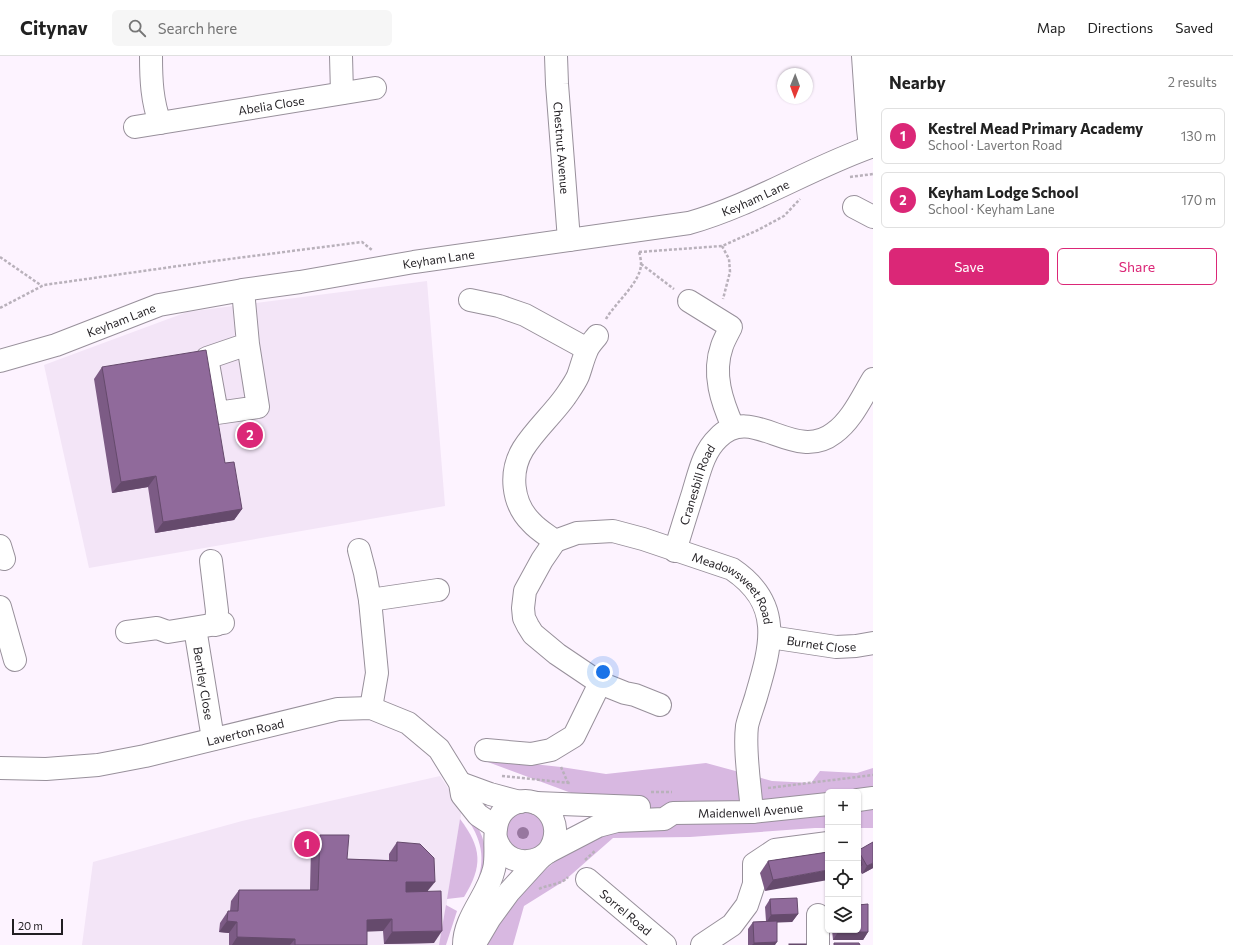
<!DOCTYPE html>
<html lang="en">
<head>
<meta charset="utf-8">
<style>
	body { margin:0; font-family:Commissioner,sans-serif; background:#f6f6f6; color:#222 }
	.controls { position:absolute; right:12px; bottom:12px; display:grid; overflow:hidden; border-radius:6px; box-shadow:0 1px 3px #0004 }
	.controls button { width:36px; height:36px; display:grid; place-items:center; padding:0; border:0; border-bottom:1px solid #e0e0e0; background:#fff; color:#222; font:20px sans-serif }
	.compass { position:absolute; left:777px; top:12px; width:36px; height:36px; border-radius:50%; background:#fff; box-shadow:0 1px 3px #0004; rotate:181deg }
	.scale { position:absolute; left:12px; bottom:10px; width:51px; box-sizing:border-box; padding-left:4px; border:2px solid #211e22; border-top:0; font-size:11px; line-height:14px; white-space:nowrap; color:#211e22; -webkit-text-stroke:3px #fdf3ff; paint-order:stroke }
	.you { position:absolute; left:603px; top:616px; width:14px; height:14px; margin:-10px; border:3px solid #fff; border-radius:50%; background:#1a73e8; box-shadow:0 0 0 6px #1a73e833 }
	.badge { display:grid; place-items:center; width:26px; height:26px; border-radius:50%; background:#db2777; color:#fff; font-size:13px; font-weight:700 }
	.pin { position:absolute; translate:-50% -50%; border:2px solid #fff; box-shadow:0 1px 4px #0006 }
	.list { margin:0; padding:0; list-style:none }
	h2 { display:flex; justify-content:space-between; align-items:center; height:52px; margin:0; padding:0 16px; font-size:17px }
	h2 small { font-size:13px; font-weight:400; color:#767676 }
	.list li { display:grid; grid-template-columns:26px 1fr auto; gap:12px; align-items:center; box-sizing:border-box; height:56px; margin:0 8px 8px; padding:0 8px; border:1px solid #e0e0e0; border-radius:6px }
	.list b { display:block; font-size:15px; white-space:nowrap }
	.list p { margin:0; font-size:13px; white-space:nowrap; color:#767676 }
	.list em { font-size:13px; font-style:normal; color:#767676 }
	.actions { display:flex; gap:8px; padding:12px 16px }
	.actions a { flex:1; padding:9px 0; border:1px solid #db2777; border-radius:6px; text-align:center; font-size:14px; color:#db2777 }
	.actions .main { background:#db2777; color:#fff }
	.icon { flex:none; width:22px; height:22px; fill:none; stroke:currentColor; stroke-width:2; stroke-linecap:round; stroke-linejoin:round }
	.map { position:relative; flex:none; width:873px; height:889px; overflow:hidden }
	header { display:flex; align-items:center; gap:24px; box-sizing:border-box; height:56px; padding:0 20px; background:#fff; border-bottom:1px solid #e0e0e0 }
	header strong { font-size:19px }
	nav { display:flex; gap:22px; margin-inline-start:auto; font-size:14px }
	.search { width:280px; height:36px; background:#f6f6f6; display:flex; align-items:center; gap:10px; box-sizing:border-box; padding:0 14px; border-radius:6px; color:#767676; font-size:15px }
	main { display:flex }
	aside { flex:1; background:#fff }
	.map>svg:first-child { display:block }
</style>
</head>
<body>
<header>
<strong>Citynav</strong>
<div class="search"><svg class="icon" aria-label="search" viewBox="0 0 24 24"><circle cx="10" cy="10" r="6"/><path d="M15 15l6 6"/></svg>Search here</div>
<nav><a>Map</a><a>Directions</a><a>Saved</a></nav>
</header>
<main>
<div class="map">
<svg width="873" height="889" viewBox="0 0 873 889">
	<rect width="100%" height="100%" fill="#fdf3ff"/>
	<g fill="#f3e5f7">
		<polygon points="427,225 445,450 89,512 44,309 187,256"/>
		<polygon points="440,720 462,753 440,889 82,889 93,806 242,765"/>
	</g>
	<g fill="#d8b8e1">
		<polygon points="477,702 561,711 606,718 706,707 772,725 811,727 820,715 857,717 873,712 873,772 858,772 858,736 828,736 828,772 815,772 690,781 613,782 564,825 524,850 513,889 485,889 524,832 573,790 636,761"/>
		<circle cx="525" cy="775" r="19"/>
		<path d="M460,763C482,792 483,810 464,841L447,843Z"/>
		<path d="M474,765C493,795 484,808 477,840L472,837C485,812 485,791 470,767Z"/>
		<polygon points="446,849 457,855 446,889 439,889"/>
	</g>
	<g fill="none" stroke-linecap="round" stroke-linejoin="round">
		<g stroke="#98909b" stroke-width="24">
			<g id="minor">
				<path d="M151,0C151,24 152,45 160,67"/>
				<polyline points="341,0 342,37"/>
				<path id="s1" d="M556,0L557,28L569,184"/>
				<polyline points="863,0 868,73 870,91"/>
				<path id="s2" d="M135,71L375,32"/>
				<polyline points="854,151 873,161"/>
				<polyline points="243,234 248,288 258,351 217,357 207,302 248,288"/>
				<polyline points="470,244 499,250 525,259 587,293"/>
				<path d="M689,245L731,271C728,277 724,284 722,290C712,318 722,346 733,371"/>
				<path id="s3" d="M597,280C594,284 589,289 587,294C583,303 581,312 578,320C575,327 569,335 565,341C552,359 535,374 523,393C509,416 512,447 531,466C538,474 547,479 555,485L577,477L613,475L643,483L732,513C784,548 771,590 756,641C753,651 749,661 747,670C744,695 750,730 752,756"/>
				<path id="s4" d="M0,305L56,289L159,249L243,234L300,226L414,206L689,167C753,149 810,112 873,90"/>
				<polyline points="555,485 542,504 525,535 523,552 524,562 528,570 533,578 557,598 600,627 625,637 635,639 660,649"/>
				<polyline points="0,490 4,503"/>
				<polyline points="359,494 365,517 370,544 377,617 371,652"/>
				<path id="s5" d="M675,495C681,475 687,456 693,437C699,418 703,396 718,382C752,346 794,408 834,377C852,364 862,341 873,323"/>
				<polyline points="211,505 217,555 216,569"/>
				<polyline points="370,544 438,534"/>
				<polyline points="0,551 15,604"/>
				<path id="s6" d="M195,572L213,683"/>
				<polyline points="127,576 157,572 168,576 223,567"/>
				<path id="s7" d="M770,581L836,591L856,590L873,587"/>
				<polyline points="486,694 531,698 551,694 574,680 600,627"/>
				<path id="s8" d="M0,712L46,713L98,709L145,700L338,653L371,652L408,667L439,693L460,727L462,739L478,759L496,771"/>
				<polyline points="460,727 490,738 520,746"/>
				<polyline points="858,744 873,742"/>
				<polyline points="536,747 639,751"/>
				<path d="M496,783C503,803 521,810 540,802"/>
				<path id="s9" d="M587,823L665,889"/>
				<path d="M464,889C464,861 488,840 494,813C499,793 488,765 508,751C537,731 570,766 548,796"/>
				<path id="s10" d="M474,889L490,862L509,836L540,802L548,796L598,770L617,765L664,763L673,757L752,756L828,748"/>
				<polyline points="702,889 732,869 747,849 754,828 754,808 775,794 828,787"/>
				<polyline points="818,889 818,859"/>
			</g>
		</g>
		<g stroke="#b9b1bb" stroke-width="2.5" stroke-dasharray="3 2" stroke-linecap="butt">
			<polyline points="850,121 873,118"/>
			<polyline points="722,190 729,203 730,216 723,243"/>
			<polyline points="639,196 722,190 758,174 784,160 800,143"/>
			<polyline points="0,201 42,230"/>
			<polyline points="641,208 674,233"/>
			<polyline points="0,252 44,229 214,205 362,186 372,194"/>
			<path d="M606,263C615,247 641,226 641,208C641,204 640,199 639,196"/>
			<polyline points="561,711 568,727"/>
			<polyline points="502,720 570,727"/>
			<polyline points="768,732 873,719"/>
			<polyline points="651,736 672,736"/>
			<polyline points="585,804 596,794"/>
			<path d="M539,833C549,828 561,829 568,821"/>
		</g>
		<use href="#minor" stroke="#fff" stroke-width="22"/>
	</g>
	<circle fill="#97779f" cx="523" cy="777" r="6"/>
	<g fill="#7c5b85">
		<polygon points="102,311 225,407 242,453 234,464 155,477 148,431 112,437 94,323"/>
		<polygon points="320,779 347,803 389,804 389,798 397,786 428,835 434,887 384,888 383,875 367,875 367,889 229,889 229,877 219,876 220,867 228,855 230,855 231,845 239,834 310,834 311,790"/>
		<polygon points="859,794 873,812 862,818 859,813"/>
		<polygon points="828,796 765,835 760,817 768,805"/>
		<polygon points="770,843 798,858 792,866 777,866 775,889 748,889 748,873 753,866 766,865 765,851"/>
		<polygon points="832,874 858,874 868,876 863,884 833,884"/>
	</g>
	<g fill="#654a6c">
		<polygon points="156,420 148,431 112,437 121,426"/>
		<polygon points="242,453 234,464 155,477 163,466"/>
		<polygon points="873,807 873,812 862,818 867,810"/>
		<polygon points="858,809 862,809 858,814"/>
		<polygon points="828,814 828,824 765,835 773,824"/>
		<polygon points="406,826 435,826 426,837 398,838"/>
		<polygon points="798,858 792,866 766,867 771,859"/>
		<polygon points="392,863 383,875 359,876 367,864"/>
		<polygon points="227,865 237,866 229,877 219,876"/>
		<polygon points="442,875 434,887 384,888 392,876"/>
		<polygon points="838,876 868,876 863,884 833,884"/>
		<polygon points="237,881 295,883 290,889 232,889"/>
		<polygon points="777,886 775,889 752,889 754,887"/>
	</g>
	<g fill="#906a9b" stroke="#654a6c">
		<polygon points="206,294 225,407 234,406 242,453 163,466 156,420 121,426 102,311"/>
		<polygon points="320,779 349,779 347,803 397,805 397,786 420,788 434,802 435,826 406,826 406,836 441,835 442,875 392,876 392,863 367,864 367,889 295,889 295,883 237,881 237,866 227,865 228,855 238,855 239,834 318,834"/>
		<polygon points="873,786 873,807 867,810 859,796 859,794"/>
		<polygon points="858,792 862,809 858,809"/>
		<polygon points="828,796 828,814 773,824 768,805"/>
		<polygon points="797,842 798,858 771,859 770,843"/>
		<polygon points="868,848 868,876 838,876 838,874 858,874 858,849"/>
		<polygon points="777,865 777,886 754,887 753,866"/>
		<polygon points="834,887 859,887 860,889 834,889"/>
		<rect x="789" y="888" width="17" height="1"/>
	</g>
	<g text-anchor="middle" dominant-baseline="central" stroke-width="3" stroke-linejoin="round" paint-order="stroke">
		<g font-size="12" fill="#211e22" stroke="#fdf3ff">
			<text stroke="none"><textPath href="#s2" startOffset="138">Abelia Close</textPath></text>
			<text stroke="none"><textPath href="#s1" startOffset="92">Chestnut Avenue</textPath></text>
			<text stroke="none"><textPath href="#s4" startOffset="776">Keyham Lane</textPath></text>
			<text stroke="none"><textPath href="#s4" startOffset="452">Keyham Lane</textPath></text>
			<text stroke="none"><textPath href="#s4" startOffset="128">Keyham Lane</textPath></text>
			<text stroke="none"><textPath href="#s5" startOffset="70">Cranesbill Road</textPath></text>
			<text stroke="none"><textPath href="#s3" startOffset="444">Meadowsweet Road</textPath></text>
			<text stroke="none"><textPath href="#s7" startOffset="52">Burnet Close</textPath></text>
			<text stroke="none"><textPath href="#s6" startOffset="56">Bentley Close</textPath></text>
			<text stroke="none"><textPath href="#s8" startOffset="249">Laverton Road</textPath></text>
			<text stroke="none"><textPath href="#s10" startOffset="331">Maidenwell Avenue</textPath></text>
			<text stroke="none"><textPath href="#s9" startOffset="51">Sorrel Road</textPath></text>
		</g>
	</g>
</svg>
<div class="controls">
<button>+</button>
<button>−</button>
<button><svg class="icon" aria-label="locate" viewBox="0 0 24 24"><circle cx="12" cy="12" r="6"/><path d="M12 2v4M12 18v4M2 12h4M18 12h4"/></svg></button>
<button><svg class="icon" aria-label="layers" viewBox="0 0 24 24"><path d="M12 4l9 5-9 5-9-5zM3 14l9 5 9-5"/></svg></button>
</div>
<svg class="compass" viewBox="-18 -18 36 36"><path d="M0-13l5 13h-10z" fill="#e53935"/><path d="M0 13l5-13h-10z" fill="#767676"/></svg>
<div class="scale">20 m</div>
<div class="you"></div>
<div class="pin badge" style="left:307px;top:788px">1</div>
<div class="pin badge" style="left:250px;top:379px">2</div>
</div>
<aside>
<h2>Nearby<small>2 results</small></h2>
<ul class="list">
<li><span class="badge">1</span><div><b>Kestrel Mead Primary Academy</b><p>School · Laverton Road</p></div><em>130 m</em></li>
<li><span class="badge">2</span><div><b>Keyham Lodge School</b><p>School · Keyham Lane</p></div><em>170 m</em></li>
</ul>
<div class="actions"><a class="main">Save</a><a>Share</a></div>
</aside>
</main>
</body>
</html>
